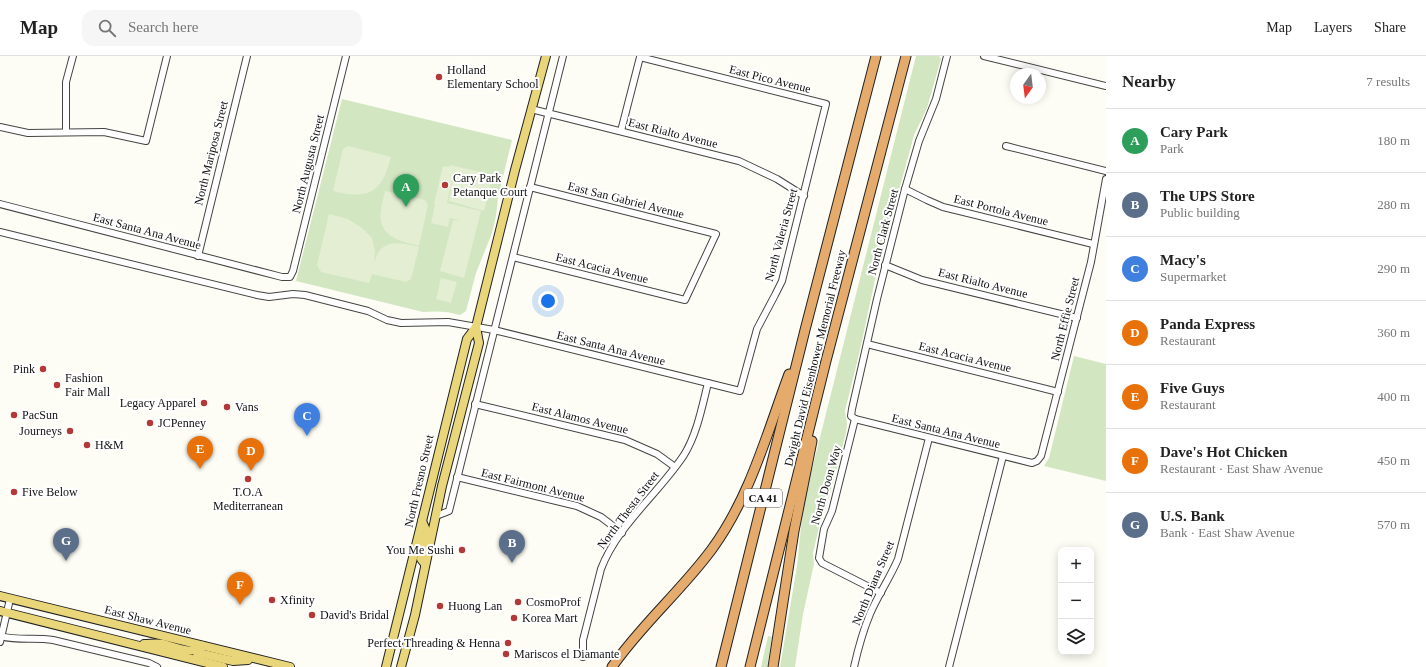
<!DOCTYPE html>
<html lang="en">
<head>
<meta charset="utf-8">
<style>
	body { margin:0; font-family:"Times New Roman",serif; background:#f6f6f6; color:#222 }
	.controls { position:absolute; right:12px; bottom:12px; display:grid; overflow:hidden; border-radius:8px; box-shadow:0 2px 10px #0003 }
	.controls button { width:36px; height:36px; display:grid; place-items:center; padding:0; border:0; border-bottom:1px solid #e0e0e0; background:#fff; color:#222; font:20px sans-serif }
	.compass { position:absolute; left:1010px; top:12px; width:36px; height:36px; border-radius:50%; background:#fff; box-shadow:0 2px 10px #0003; rotate:194deg }
	.you { position:absolute; left:548px; top:245px; width:14px; height:14px; margin:-10px; border:3px solid #fff; border-radius:50%; background:#1a73e8; box-shadow:0 0 0 6px #1a73e833 }
	.badge { display:grid; place-items:center; width:26px; height:26px; border-radius:50%; background:#ea580c; color:#fff; font-size:13px; font-weight:700 }
	.pin { position:absolute; translate:-50% -33px; filter:drop-shadow(0 1px 2px #0008) }
	.pin::after { content:''; position:absolute; top:21px; width:14px; height:12px; background:inherit; clip-path:polygon(0 0,100% 0,50% 100%) }
	.list { margin:0; padding:0; list-style:none }
	h2 { display:flex; justify-content:space-between; align-items:center; height:52px; margin:0; padding:0 16px; font-size:17px }
	h2 small { font-size:13px; font-weight:400; color:#767676 }
	.list li { display:grid; grid-template-columns:26px 1fr auto; gap:12px; align-items:center; box-sizing:border-box; height:64px; padding:0 16px; border-top:1px solid #e0e0e0 }
	.list b { display:block; font-size:15px; white-space:nowrap }
	.list p { margin:0; font-size:13px; white-space:nowrap; color:#767676 }
	.list em { font-size:13px; font-style:normal; color:#767676 }
	.icon { flex:none; width:22px; height:22px; fill:none; stroke:currentColor; stroke-width:2; stroke-linecap:round; stroke-linejoin:round }
	.map { position:relative; flex:none; width:1106px; height:611px; overflow:hidden }
	header { display:flex; align-items:center; gap:24px; box-sizing:border-box; height:56px; padding:0 20px; background:#fff; border-bottom:1px solid #e0e0e0 }
	header strong { font-size:19px }
	nav { display:flex; gap:22px; margin-inline-start:auto; font-size:14px }
	.search { width:280px; height:36px; background:#f6f6f6; display:flex; align-items:center; gap:10px; box-sizing:border-box; padding:0 14px; border-radius:12px; color:#767676; font-size:15px }
	main { display:flex }
	aside { flex:1; background:#fff }
	.map>svg:first-child { display:block }
</style>
</head>
<body>
<header>
<strong>Map</strong>
<div class="search"><svg class="icon" aria-label="search" viewBox="0 0 24 24"><circle cx="10" cy="10" r="6"/><path d="M15 15l6 6"/></svg>Search here</div>
<nav><a>Map</a><a>Layers</a><a>Share</a></nav>
</header>
<main>
<div class="map">
<svg width="1106" height="611" viewBox="0 0 1106 611">
	<rect width="100%" height="100%" fill="#fefdf5"/>
	<g fill="#d2e6c2">
		<polygon points="916,0 939,0 941,3 927,52 914,79 876,219 860,294 845,355 847,368 846,377 829,441 819,471 813,497 814,508 803,558 795,611 780,611 797,510 802,461 807,433"/>
		<path d="M342,43L512,84L498,141L496,160L492,177L476,217L466,255L460,259C447,255 436,255 423,256L296,225Z"/>
		<polygon points="1074,300 1106,308 1106,425 1044,410 1049,402"/>
		<polygon points="768,580 772,581 767,611 761,611"/>
	</g>
	<g fill="#e3eed2">
		<path d="M348,90L391,101C382,137 368,144 333,135L343,93Z"/>
		<polygon points="450,109 493,119 484,155 449,145 455,111 447,147 481,155 464,222 440,215 453,164 460,165 450,162 448,171 431,167 435,149 434,147 443,110 449,111"/>
		<path d="M385,135L425,144L428,149L419,190C405,186 385,183 381,166C379,158 383,143 385,135Z"/>
		<path d="M329,158L348,163L362,172L372,182L375,196L374,206C376,203 377,197 380,194C390,183 406,188 419,191L411,223L406,226L372,218L369,227L321,216L317,209Z"/>
		<polygon points="441,222 457,226 451,247 436,243"/>
	</g>
	<g fill="none" stroke-linecap="round" stroke-linejoin="round">
		<g stroke="#444" stroke-width="8">
			<g id="minor">
				<polyline points="947,0 936,43 919,85 905,133 877,243 852,353 851,360 855,363 1032,407 1037,405 1041,400 1091,206 1106,123"/>
				<polyline points="984,0 1106,30"/>
				<polyline points="531,53 739,105 777,123 804,140"/>
				<polyline points="0,71 28,77 104,76 146,85 167,0"/>
				<polyline points="66,75 66,26 73,0"/>
				<polyline points="1006,90 1106,115"/>
				<polyline points="905,133 927,144 943,151 1093,188"/>
				<polyline points="0,148 282,221 290,221 293,215 346,0"/>
				<polyline points="0,176 257,239 269,241 293,238 305,239 368,255 387,264 401,267 448,266 494,274 740,335 757,273 775,239 782,225 826,48 640,1 621,75"/>
				<polyline points="198,200 247,0"/>
				<polyline points="513,201 685,244 716,178 530,131"/>
				<polyline points="885,209 922,224 1077,262"/>
				<polyline points="867,288 1058,336"/>
				<polyline points="475,348 625,384 657,398 675,411"/>
				<polyline points="855,363 832,455 824,473 819,502 822,507 881,537"/>
				<polyline points="457,421 577,450 601,461 622,477"/>
				<polyline points="436,460 449,455 563,0"/>
				<path d="M0,580C18,585 35,581 53,584L149,607L157,611"/>
				<polyline points="0,586 10,543"/>
				<path d="M583,601V584L601,513C617,470 659,437 684,399C697,378 702,351 708,327"/>
				<path d="M854,611C858,593 863,575 870,558C878,539 890,522 898,503L929,382"/>
				<polyline points="949,611 1003,400"/>
			</g>
		</g>
		<g stroke="#222" stroke-width="10">
			<g id="major">
				<polyline points="422,465 426,474 421,503 425,508"/>
				<polyline points="0,540 290,611"/>
				<polyline points="0,555 223,611"/>
				<path d="M144,588C150,588 157,587 163,588C175,591 193,600 203,590"/>
				<polyline points="195,603 199,598 203,598 233,605 248,604"/>
				<polyline points="386,611 467,283 476,271 515,114 546,0"/>
				<polyline points="401,611 415,559 442,430 479,287 476,271"/>
			</g>
		</g>
		<g stroke="#222" stroke-width="11">
			<g id="highway">
				<path d="M612,611C641,569 682,534 712,493C750,441 767,377 789,318"/>
				<polyline points="721,611 805,274 876,0"/>
				<polyline points="750,611 826,305 906,0"/>
				<polyline points="773,611 794,475 812,385"/>
			</g>
		</g>
		<use href="#minor" stroke="#fff" stroke-width="6"/>
		<use href="#major" stroke="#e9d57a" stroke-width="8"/>
		<use href="#highway" stroke="#e4ab6d" stroke-width="9"/>
	</g>
	<g fill="#b23937" stroke="#fff" stroke-width="1.5">
		<circle cx="439" cy="21" r="4"/>
		<circle cx="445" cy="129" r="4"/>
		<circle cx="43" cy="313" r="4"/>
		<circle cx="57" cy="329" r="4"/>
		<circle cx="204" cy="347" r="4"/>
		<circle cx="227" cy="351" r="4"/>
		<circle cx="14" cy="359" r="4"/>
		<circle cx="150" cy="367" r="4"/>
		<circle cx="70" cy="375" r="4"/>
		<circle cx="87" cy="389" r="4"/>
		<circle cx="248" cy="423" r="4"/>
		<circle cx="14" cy="436" r="4"/>
		<circle cx="462" cy="494" r="4"/>
		<circle cx="272" cy="544" r="4"/>
		<circle cx="518" cy="546" r="4"/>
		<circle cx="440" cy="550" r="4"/>
		<circle cx="312" cy="559" r="4"/>
		<circle cx="514" cy="562" r="4"/>
		<circle cx="508" cy="587" r="4"/>
		<circle cx="506" cy="598" r="4"/>
	</g>
	<g text-anchor="middle" dominant-baseline="central" stroke-width="4" stroke-linejoin="round" paint-order="stroke">
		<rect fill="#fff" stroke="#585858" stroke-width="1" x="744" y="433" width="38" height="18" rx="3"/>
		<g font-size="11" font-weight="bold" fill="#111">
			<text x="763" y="442">CA 41</text>
		</g>
		<g font-size="12" fill="#111" stroke="#fff" text-anchor="start">
			<text x="447" y="14">Holland<tspan x="447" dy="14">Elementary School</tspan></text>
			<text x="453" y="122">Cary Park<tspan x="453" dy="14">Petanque Court</tspan></text>
			<text x="35" y="313" text-anchor="end">Pink</text>
			<text x="65" y="322">Fashion<tspan x="65" dy="14">Fair Mall</tspan></text>
			<text x="196" y="347" text-anchor="end">Legacy Apparel</text>
			<text x="235" y="351">Vans</text>
			<text x="22" y="359">PacSun</text>
			<text x="158" y="367">JCPenney</text>
			<text x="62" y="375" text-anchor="end">Journeys</text>
			<text x="95" y="389">H&amp;M</text>
			<text x="22" y="436">Five Below</text>
			<text x="248" y="436" text-anchor="middle">T.O.A<tspan x="248" dy="14">Mediterranean</tspan></text>
			<text x="454" y="494" text-anchor="end">You Me Sushi</text>
			<text x="280" y="544">Xfinity</text>
			<text x="526" y="546">CosmoProf</text>
			<text x="448" y="550">Huong Lan</text>
			<text x="320" y="559">David's Bridal</text>
			<text x="522" y="562">Korea Mart</text>
			<text x="500" y="587" text-anchor="end">Perfect Threading &amp; Henna</text>
			<text x="514" y="598">Mariscos el Diamante</text>
		</g>
		<g font-size="12" fill="#111" stroke="#fff">
			<text transform="translate(770 23) rotate(14)">East Pico Avenue</text>
			<text transform="translate(673 77) rotate(14)">East Rialto Avenue</text>
			<text transform="translate(211 97) rotate(-76)">North Mariposa Street</text>
			<text transform="translate(308 108) rotate(-76)">North Augusta Street</text>
			<text transform="translate(626 144) rotate(14)">East San Gabriel Avenue</text>
			<text transform="translate(1001 154) rotate(14)">East Portola Avenue</text>
			<text transform="translate(147 175) rotate(15)">East Santa Ana Avenue</text>
			<text transform="translate(883 176) rotate(-75)">North Clark Street</text>
			<text transform="translate(781 179) rotate(-75)">North Valeria Street</text>
			<text transform="translate(602 212) rotate(14)">East Acacia Avenue</text>
			<text transform="translate(983 227) rotate(14)">East Rialto Avenue</text>
			<text transform="translate(1065 263) rotate(-76)">North Effie Street</text>
			<text transform="translate(611 292) rotate(14)">East Santa Ana Avenue</text>
			<text transform="translate(965 301) rotate(14)">East Acacia Avenue</text>
			<text transform="translate(815 302) rotate(-76)">Dwight David Eisenhower Memorial Freeway</text>
			<text transform="translate(580 362) rotate(14)">East Alamos Avenue</text>
			<text transform="translate(946 375) rotate(14)">East Santa Ana Avenue</text>
			<text transform="translate(419 425) rotate(-77)">North Fresno Street</text>
			<text transform="translate(533 429) rotate(14)">East Fairmont Avenue</text>
			<text transform="translate(826 429) rotate(-74)">North Doon Way</text>
			<text transform="translate(628 454) rotate(-53)">North Thesta Street</text>
			<text transform="translate(873 527) rotate(-67)">North Diana Street</text>
			<text transform="translate(148 564) rotate(14)">East Shaw Avenue</text>
		</g>
	</g>
</svg>
<div class="controls">
<button>+</button>
<button>−</button>
<button><svg class="icon" aria-label="layers" viewBox="0 0 24 24"><path d="M12 4l9 5-9 5-9-5zM3 14l9 5 9-5"/></svg></button>
</div>
<svg class="compass" viewBox="-18 -18 36 36"><path d="M0-13l5 13h-10z" fill="#e53935"/><path d="M0 13l5-13h-10z" fill="#767676"/></svg>
<div class="you"></div>
<div class="pin badge" style="left:406px;top:151px;background:#2e9e5b">A</div>
<div class="pin badge" style="left:512px;top:507px;background:#5c6f8a">B</div>
<div class="pin badge" style="left:307px;top:380px;background:#3f7fe0">C</div>
<div class="pin badge" style="left:251px;top:415px;background:#e8710a">D</div>
<div class="pin badge" style="left:200px;top:413px;background:#e8710a">E</div>
<div class="pin badge" style="left:240px;top:549px;background:#e8710a">F</div>
<div class="pin badge" style="left:66px;top:505px;background:#5c6f8a">G</div>
</div>
<aside>
<h2>Nearby<small>7 results</small></h2>
<ul class="list">
<li><span class="badge" style="background:#2e9e5b">A</span><div><b>Cary Park</b><p>Park</p></div><em>180 m</em></li>
<li><span class="badge" style="background:#5c6f8a">B</span><div><b>The UPS Store</b><p>Public building</p></div><em>280 m</em></li>
<li><span class="badge" style="background:#3f7fe0">C</span><div><b>Macy's</b><p>Supermarket</p></div><em>290 m</em></li>
<li><span class="badge" style="background:#e8710a">D</span><div><b>Panda Express</b><p>Restaurant</p></div><em>360 m</em></li>
<li><span class="badge" style="background:#e8710a">E</span><div><b>Five Guys</b><p>Restaurant</p></div><em>400 m</em></li>
<li><span class="badge" style="background:#e8710a">F</span><div><b>Dave's Hot Chicken</b><p>Restaurant · East Shaw Avenue</p></div><em>450 m</em></li>
<li><span class="badge" style="background:#5c6f8a">G</span><div><b>U.S. Bank</b><p>Bank · East Shaw Avenue</p></div><em>570 m</em></li>
</ul>
</aside>
</main>
</body>
</html>
